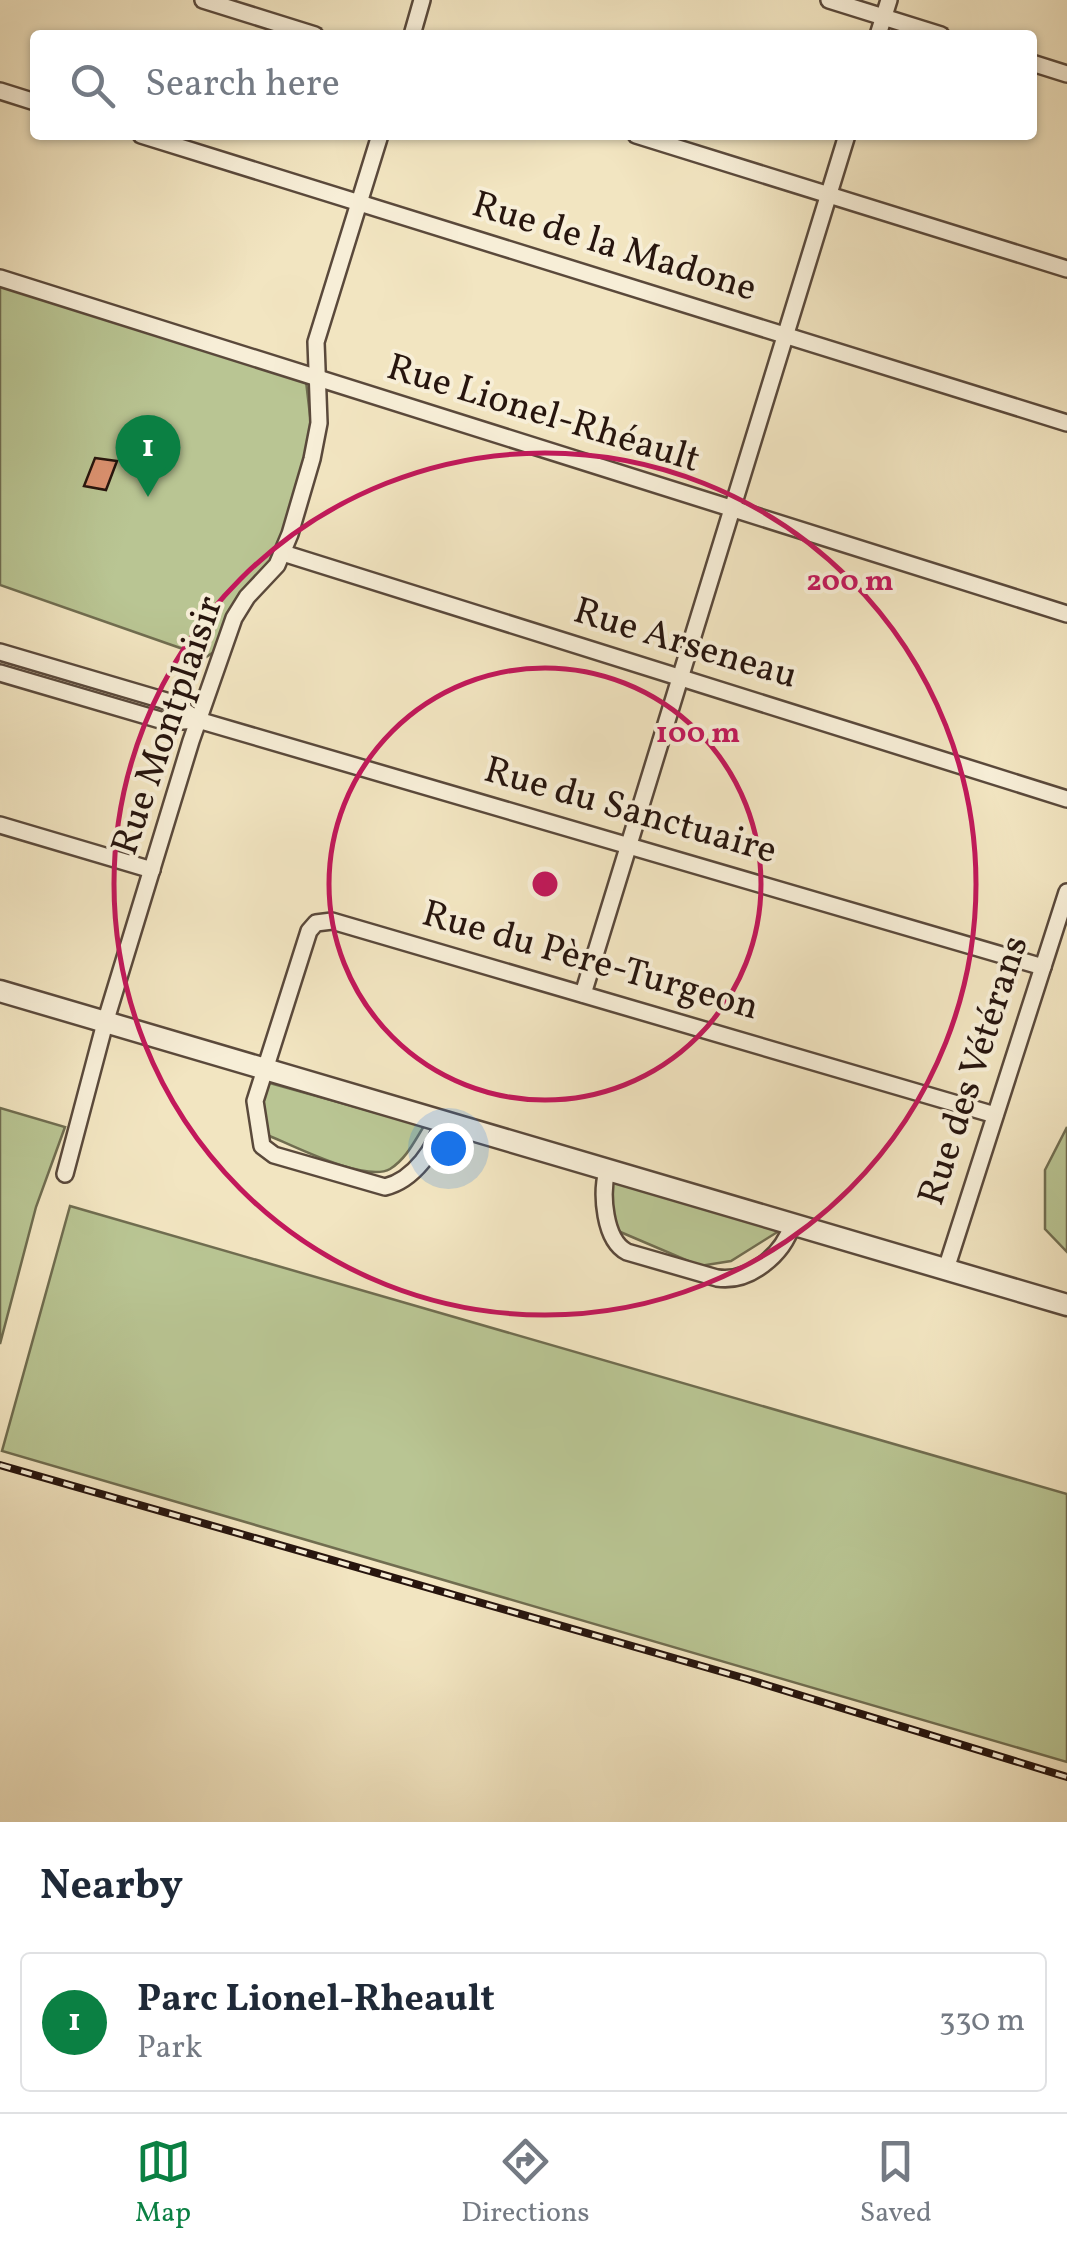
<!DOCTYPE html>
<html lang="en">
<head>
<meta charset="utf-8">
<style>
	body { margin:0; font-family:Vollkorn,serif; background:#f6f6f7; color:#1f2937 }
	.you { position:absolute; left:448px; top:1148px; width:35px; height:35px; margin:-25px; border:8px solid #fff; border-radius:50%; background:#1a73e8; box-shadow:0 0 0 15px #1a73e833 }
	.badge { display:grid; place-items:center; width:65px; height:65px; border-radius:50%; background:#0b8043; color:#fff; font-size:32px; font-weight:700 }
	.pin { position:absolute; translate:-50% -82px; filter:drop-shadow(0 2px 5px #0008) }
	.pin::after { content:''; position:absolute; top:52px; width:35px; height:30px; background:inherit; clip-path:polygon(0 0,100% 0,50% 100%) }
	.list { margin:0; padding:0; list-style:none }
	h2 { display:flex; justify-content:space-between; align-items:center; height:130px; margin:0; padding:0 40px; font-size:42px }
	h2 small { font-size:32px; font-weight:400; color:#747a83 }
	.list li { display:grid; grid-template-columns:65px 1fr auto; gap:30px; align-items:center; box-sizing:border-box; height:140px; margin:0 20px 20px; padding:0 20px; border:2px solid #e0e1e3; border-radius:10px }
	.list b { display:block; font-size:38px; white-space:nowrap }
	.list p { margin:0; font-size:32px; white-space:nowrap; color:#747a83 }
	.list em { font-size:32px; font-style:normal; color:#747a83 }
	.icon { flex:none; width:55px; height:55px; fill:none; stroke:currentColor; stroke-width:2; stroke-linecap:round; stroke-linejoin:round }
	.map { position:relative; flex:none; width:1067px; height:1822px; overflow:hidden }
	.search { position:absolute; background:#fff; box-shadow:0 2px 8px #0004; left:30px; right:30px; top:30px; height:110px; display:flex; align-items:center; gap:25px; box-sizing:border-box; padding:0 35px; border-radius:10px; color:#747a83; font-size:38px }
	.sheet { height:290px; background:#fff }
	nav { display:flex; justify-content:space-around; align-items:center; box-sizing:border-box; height:140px; border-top:2px solid #e0e1e3; background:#fff; font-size:28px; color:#747a83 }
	nav a { display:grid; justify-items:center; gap:5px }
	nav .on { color:#0b8043 }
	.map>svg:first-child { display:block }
</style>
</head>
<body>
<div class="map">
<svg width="1067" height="1822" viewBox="0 0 1067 1822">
	<rect width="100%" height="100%" fill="#f2e5c1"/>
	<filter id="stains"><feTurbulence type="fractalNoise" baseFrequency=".002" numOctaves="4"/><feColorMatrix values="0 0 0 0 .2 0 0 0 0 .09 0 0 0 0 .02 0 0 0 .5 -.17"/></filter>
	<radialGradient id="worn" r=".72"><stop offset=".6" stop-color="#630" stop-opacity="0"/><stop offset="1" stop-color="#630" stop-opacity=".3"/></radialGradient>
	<g fill="#b9c593" stroke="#706d50" stroke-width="2.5">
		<polygon points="0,280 306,381 313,441 281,552 220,648 206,657 0,585"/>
		<path d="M259,1080L424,1126C414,1142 406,1159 390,1169C365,1183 292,1145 265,1134Z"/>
		<polygon points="0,1108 65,1127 36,1207 0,1344"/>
		<polygon points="1067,1127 1067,1252 1045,1229 1045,1170"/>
		<polygon points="603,1176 787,1226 731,1261 700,1266 611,1228"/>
		<polygon points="70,1206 1067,1494 1067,1762 2,1451"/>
	</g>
	<polygon fill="#dc9270" stroke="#27150e" stroke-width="2.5" points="95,458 117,461 106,490 84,486"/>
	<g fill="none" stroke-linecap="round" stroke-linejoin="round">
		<g stroke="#5a493b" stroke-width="20">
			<g id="minor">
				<polyline points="203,0 315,35"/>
				<polyline points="829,0 941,35"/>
				<polyline points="412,35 422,0"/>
				<polyline points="878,35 889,0"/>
				<polyline points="1032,63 1067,74"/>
				<polyline points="0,91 35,102"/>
				<polyline points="141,135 1067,423"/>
				<polyline points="636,135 1067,269"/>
				<polyline points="0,278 1067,614"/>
				<polyline points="283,553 1067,799"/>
				<polyline points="0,652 173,703 198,720 1043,967"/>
				<polyline points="0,673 167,722 198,720"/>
				<polyline points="0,825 152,870"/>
				<polyline points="583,994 847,135"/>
				<path d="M443,1121C436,1148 414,1180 385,1187L274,1155L262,1146L255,1101L309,931L316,923L332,921L995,1115"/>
				<path d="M607,1171C601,1194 604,1240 627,1252L717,1278C750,1283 783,1254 792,1225"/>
				<polyline points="65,1174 105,1023 191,741 234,618 247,597 277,565 290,534 312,459 319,423 316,342 380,135"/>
				<polyline points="946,1269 1067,892"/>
			</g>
		</g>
		<g stroke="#5a493b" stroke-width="25">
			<polyline id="tertiary" points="0,991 1067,1305"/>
		</g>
		<use href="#minor" stroke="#f7eed7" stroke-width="15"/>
		<use href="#tertiary" stroke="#f7eed7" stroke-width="20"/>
		<g stroke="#27150e" stroke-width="8">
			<polyline id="rail" points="0,1465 747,1679 1067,1777"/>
		</g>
		<use href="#rail" stroke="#f7eed7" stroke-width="4" stroke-dasharray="11" stroke-linecap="butt"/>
	</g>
	<g fill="none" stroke="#c2185b" stroke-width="5">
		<circle cx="545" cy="884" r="216"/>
		<circle cx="545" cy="884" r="431"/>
	</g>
	<g text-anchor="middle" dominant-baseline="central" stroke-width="8" stroke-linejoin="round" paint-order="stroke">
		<g font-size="38" fill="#27150e" stroke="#f7eed7">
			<text transform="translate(614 248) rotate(17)">Rue de la Madone</text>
			<text transform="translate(543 415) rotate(17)">Rue Lionel-Rhéault</text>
			<text transform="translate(685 645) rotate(17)">Rue Arseneau</text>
			<text transform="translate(169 726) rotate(-71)">Rue Montplaisir</text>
			<text transform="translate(630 812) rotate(16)">Rue du Sanctuaire</text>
			<text transform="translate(590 962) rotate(16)">Rue du Père-Turgeon</text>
			<text transform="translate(975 1071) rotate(-72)">Rue des Vétérans</text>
		</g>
	</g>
	<circle cx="545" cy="884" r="15" fill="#c2185b" stroke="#f7eed7" stroke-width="5"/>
	<g font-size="30" text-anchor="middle" font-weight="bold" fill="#c2185b" stroke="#f7eed7" stroke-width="8" stroke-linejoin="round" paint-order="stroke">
		<text x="850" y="590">200 m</text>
		<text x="698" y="742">100 m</text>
	</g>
	<rect width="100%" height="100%" filter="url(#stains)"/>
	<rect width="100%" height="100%" fill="url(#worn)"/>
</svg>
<div class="you"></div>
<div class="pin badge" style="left:148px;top:497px">1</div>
<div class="search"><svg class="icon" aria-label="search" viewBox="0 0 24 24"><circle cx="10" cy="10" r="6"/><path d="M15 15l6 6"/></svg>Search here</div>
</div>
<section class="sheet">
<h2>Nearby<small></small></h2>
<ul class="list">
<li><span class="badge">1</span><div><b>Parc Lionel-Rheault</b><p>Park</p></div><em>330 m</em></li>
</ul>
</section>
<nav>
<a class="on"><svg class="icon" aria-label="map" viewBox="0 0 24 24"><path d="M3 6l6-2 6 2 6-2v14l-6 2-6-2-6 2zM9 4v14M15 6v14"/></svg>Map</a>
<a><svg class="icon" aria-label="directions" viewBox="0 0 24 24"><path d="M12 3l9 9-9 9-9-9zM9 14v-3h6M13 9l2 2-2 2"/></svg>Directions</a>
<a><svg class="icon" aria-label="saved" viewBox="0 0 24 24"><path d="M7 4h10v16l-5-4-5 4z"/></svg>Saved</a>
</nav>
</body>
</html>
